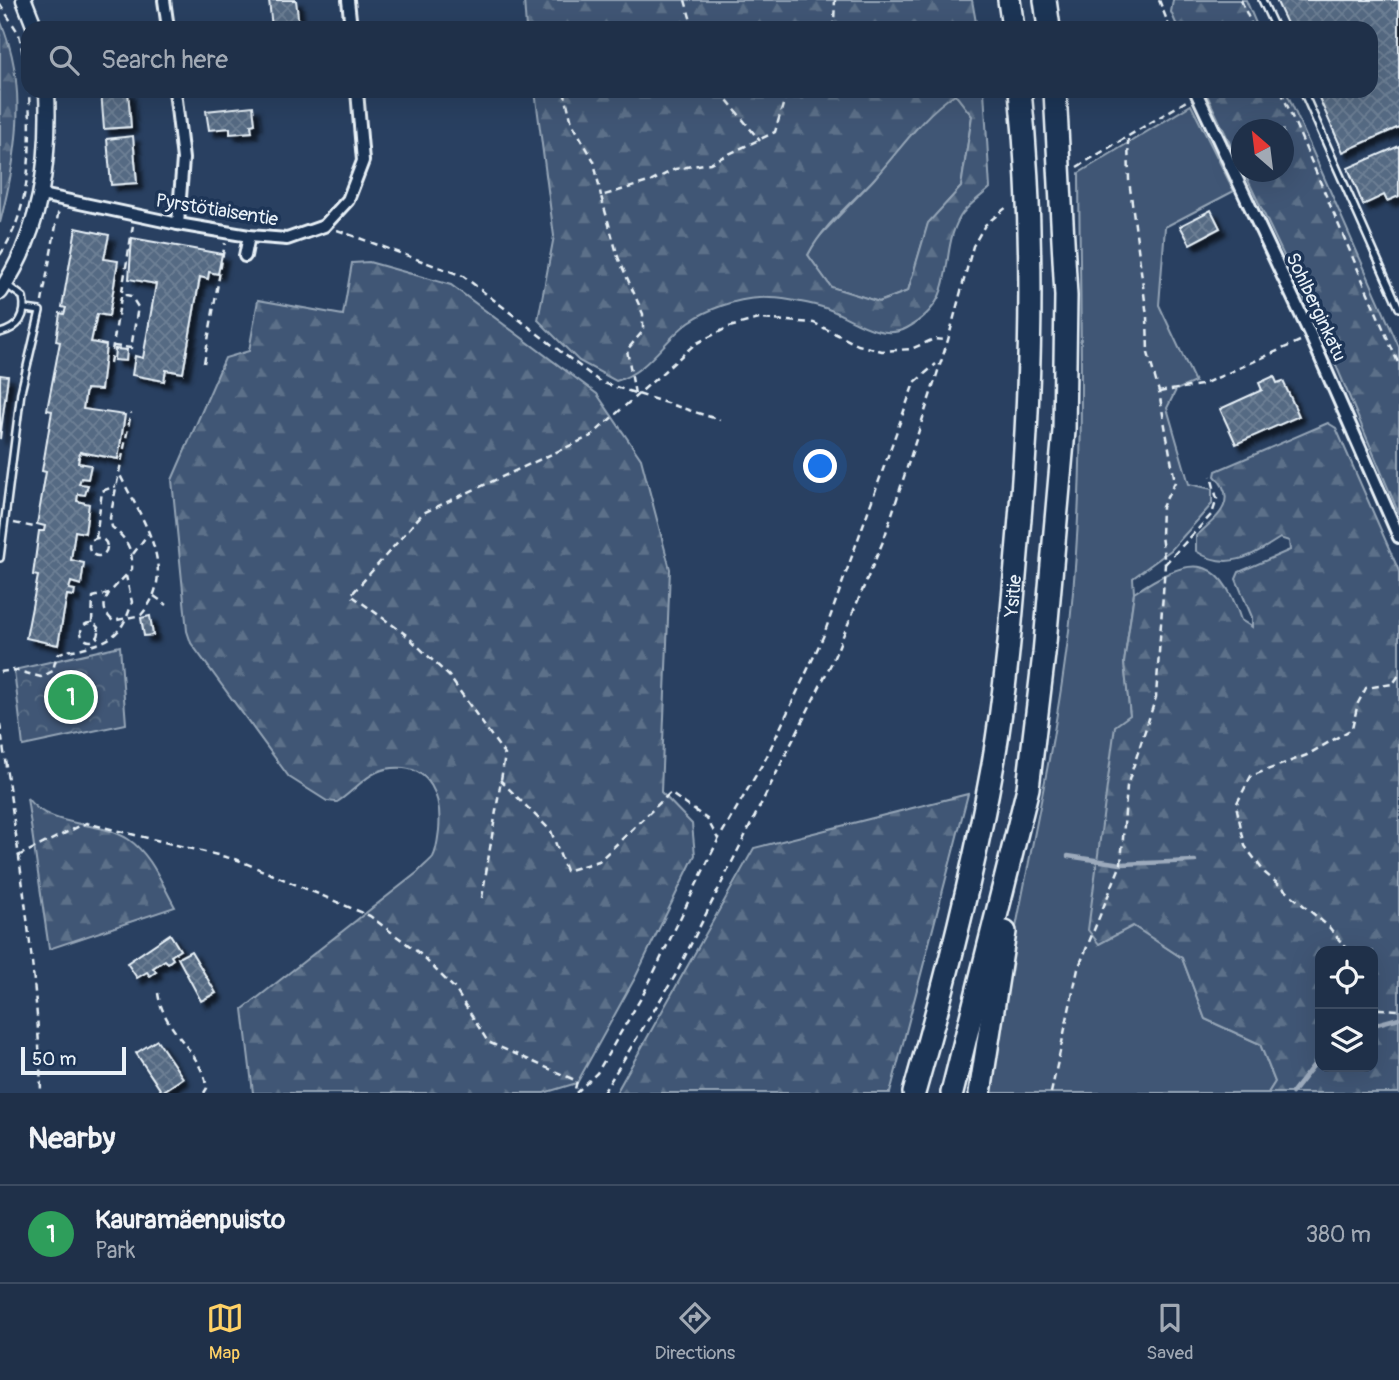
<!DOCTYPE html>
<html lang="en">
<head>
<meta charset="utf-8">
<style>
	body { margin:0; font-family:Pangolin,sans-serif; background:#273850; color:#f1f3f6 }
	.controls { position:absolute; right:21px; bottom:21px; display:grid; overflow:hidden; border-radius:14px; box-shadow:0 7px 28px #0002 }
	.controls button { width:63px; height:63px; display:grid; place-items:center; padding:0; border:0; border-bottom:2px solid #3c4b61; background:#1f3049; color:#f1f3f6; font:35px sans-serif }
	.compass { position:absolute; left:1231px; top:119px; width:63px; height:63px; border-radius:50%; background:#1f3049; box-shadow:0 7px 28px #0002; rotate:332deg }
	.scale { position:absolute; left:21px; bottom:18px; width:105px; box-sizing:border-box; padding-left:7px; border:4px solid #e8f1f8; border-top:0; font-size:19px; line-height:24px; white-space:nowrap; color:#e8f1f8; -webkit-text-stroke:5px #1d3557; paint-order:stroke }
	.you { position:absolute; left:821px; top:467px; width:24px; height:24px; margin:-18px; border:5px solid #fff; border-radius:50%; background:#1a73e8; box-shadow:0 0 0 10px #1a73e833 }
	.badge { display:grid; place-items:center; width:46px; height:46px; border-radius:50%; background:#ffd166; color:#fff; font-size:23px; font-weight:700 }
	.pin { position:absolute; translate:-50% -50%; border:4px solid #fff; box-shadow:0 2px 7px #0006 }
	.list { margin:0; padding:0; list-style:none }
	h2 { display:flex; justify-content:space-between; align-items:center; height:91px; margin:0; padding:0 28px; font-size:30px }
	h2 small { font-size:23px; font-weight:400; color:#a1a9b4 }
	.list li { display:grid; grid-template-columns:46px 1fr auto; gap:21px; align-items:center; box-sizing:border-box; height:98px; padding:0 28px; border-top:2px solid #3c4b61 }
	.list b { display:block; font-size:26px; white-space:nowrap }
	.list p { margin:0; font-size:23px; white-space:nowrap; color:#a1a9b4 }
	.list em { font-size:23px; font-style:normal; color:#a1a9b4 }
	.icon { flex:none; width:38px; height:38px; fill:none; stroke:currentColor; stroke-width:2; stroke-linecap:round; stroke-linejoin:round }
	.map { position:relative; flex:none; width:1399px; height:1093px; overflow:hidden }
	.search { position:absolute; background:#1f3049; box-shadow:0 7px 28px #0002; left:21px; right:21px; top:21px; height:77px; display:flex; align-items:center; gap:18px; box-sizing:border-box; padding:0 24px; border-radius:21px; color:#a1a9b4; font-size:26px }
	.sheet { height:189px; background:#1f3049 }
	nav { display:flex; justify-content:space-around; align-items:center; box-sizing:border-box; height:98px; border-top:2px solid #3c4b61; background:#1f3049; font-size:19px; color:#a1a9b4 }
	nav a { display:grid; justify-items:center; gap:4px }
	nav .on { color:#ffd166 }
	.map>svg:first-child { display:block }
</style>
</head>
<body>
<div class="map">
<svg width="1399" height="1093" viewBox="0 0 1399 1093">
	<defs>
		<pattern id="forest-firs" width="22" height="20" patternUnits="userSpaceOnUse" patternTransform="scale(1.75)"><rect width="22" height="20" fill="#415774"/><path d="M5 1l3.5 6h-7zM16 11l3.5 6h-7z" fill="#5c7089"/></pattern>
		<pattern id="park-crowns" width="20" height="18" patternUnits="userSpaceOnUse" patternTransform="scale(1.75)"><rect width="20" height="18" fill="#415774"/><path d="M2 6a3 3 0 1 1 6 0M12 15a3 3 0 1 1 6 0" fill="none" stroke="#5c7089"/></pattern>
		<pattern id="building-cross-hatch" width="8" height="8" patternUnits="userSpaceOnUse" patternTransform="scale(1.75)"><rect width="8" height="8" fill="#556a83"/><path d="M0 0l8 8M0 8l8-8" fill="none" stroke="#6d8095"/></pattern>
		<filter id="shadow"><feDropShadow dx="6" dy="6" stdDeviation="2" flood-color="#0009"/></filter>
	</defs>
	<rect width="100%" height="100%" fill="#294061"/>
	<filter id="ink" filterUnits="userSpaceOnUse"><feTurbulence type="fractalNoise" baseFrequency=".0143" numOctaves="2"/><feDisplacementMap in="SourceGraphic" scale="14" xChannelSelector="R" yChannelSelector="G"/><feConvolveMatrix kernelMatrix="1 2 1 2 8 2 1 2 1" color-interpolation-filters="sRGB"/></filter>
	<g filter="url(#ink)">
		<g fill="#415774" stroke="#94a4b6" stroke-width="2">
			<polygon points="954,93 972,116 961,187 928,224 908,291 879,302 831,287 808,255 815,241 874,179 919,122"/>
			<path d="M1191,105L1234,191L1165,227L1159,305L1195,382L1176,390L1167,408L1189,484L1212,489V504L1171,550L1133,578L1134,593L1124,663L1130,715L1099,944L1133,925L1182,958L1205,1019L1260,1044L1275,1082L1268,1093H989C1008,932 1054,774 1071,613C1086,467 1080,320 1079,173Z"/>
		</g>
		<g fill="url(#forest-firs)" stroke="#94a4b6" stroke-width="2" fill-rule="evenodd">
			<polygon points="524,0 972,0 977,28 526,28"/>
			<polygon points="1173,0 1246,0 1258,28 1178,28 1171,12"/>
			<path d="M0,20C29,86 17,156 0,223Z"/>
			<path d="M535,91H984L990,188C981,197 966,206 960,217C937,257 961,299 907,328C879,343 848,314 822,307C805,302 777,297 759,298C736,299 708,309 689,322C663,341 648,372 616,381L579,361L538,320L554,236ZM955,94L972,116L961,187L928,223L908,291L879,302L831,287L808,255C823,226 850,204 872,181C900,151 920,117 955,94Z"/>
			<polygon points="1205,91 1286,91 1399,347 1399,514 1335,363 1244,172 1284,172 1284,130 1242,130 1241,167"/>
			<path d="M369,262L451,285L597,394L641,459L670,569L661,792L692,824L695,855L635,978L577,1083L544,1093H253L243,1009L418,872C422,867 429,862 433,857C437,850 438,838 439,830C442,798 431,764 392,768C368,770 356,790 337,802L327,801L289,777L191,643L187,631L172,480L225,358L249,351L258,300L343,315L352,263Z"/>
			<path d="M1328,423L1336,428L1399,571V1093H1268L1275,1082L1260,1044L1205,1019L1182,958L1133,926L1099,944L1088,930L1115,726L1130,715L1124,663L1134,593C1187,558 1218,549 1241,620L1252,627V617L1236,579L1239,572L1290,550L1289,541L1280,538C1252,556 1227,572 1196,551V536C1216,518 1240,502 1215,476L1216,471ZM1320,951H1373V1067H1320Z"/>
			<polygon points="968,794 890,1093 616,1093 754,848"/>
			<path d="M27,798C50,829 99,820 128,839C151,854 162,884 175,907L49,949Z"/>
		</g>
		<polygon fill="url(#park-crowns)" stroke="#94a4b6" stroke-width="2" points="120,646 126,724 23,746 14,670"/>
		<g fill="none" stroke-linecap="round" stroke-linejoin="round">
			<g stroke="#9dabbd" stroke-width="4.5">
				<polyline points="1068,856 1121,864 1195,861"/>
				<polyline points="1373,1025 1399,1018"/>
				<polyline points="1292,1093 1320,1057"/>
			</g>
		</g>
		<g fill="url(#building-cross-hatch)" stroke="#e8f1f8" stroke-width="2" filter="url(#shadow)">
			<polygon points="269,0 296,0 299,26 272,28"/>
			<polygon points="1276,0 1399,0 1399,127 1343,152 1316,91 1371,91 1371,28 1289,28"/>
			<polygon points="101,91 128,91 131,127 104,129"/>
			<polygon points="253,106 255,124 251,125 252,132 230,134 230,128 209,130 206,111"/>
			<polygon points="133,136 137,183 111,185 107,139"/>
			<polygon points="1399,146 1399,196 1387,201 1384,195 1363,205 1348,168"/>
			<polygon points="1211,210 1220,228 1190,244 1180,226"/>
			<polygon points="76,228 109,235 104,259 118,261 109,316 97,314 91,342 106,345 101,390 86,389 83,409 125,415 118,459 80,452 78,463 91,465 88,479 81,478 79,484 88,485 85,495 78,494 77,501 89,504 85,533 75,531 71,560 84,563 81,585 71,582 69,589 75,590 74,596 67,595 58,645 26,638 38,576 33,575 39,531 44,531 45,526 37,524 46,472 42,471 52,411 47,410 60,342 56,341 60,313 64,314 66,308 62,307"/>
			<polygon points="132,238 222,254 218,274 209,272 208,279 200,277 183,373 166,370 164,381 132,375 135,356 143,358 156,284 129,279"/>
			<polygon points="115,349 127,350 126,361 114,360"/>
			<polygon points="0,375 8,376 0,439"/>
			<polygon points="1274,376 1277,383 1283,381 1299,416 1236,444 1220,409 1262,390 1259,383"/>
			<polygon points="150,616 153,635 144,636 141,618"/>
			<polygon points="170,934 180,950 171,956 173,959 168,963 165,960 153,968 156,972 150,976 147,972 137,978 127,963"/>
			<polygon points="191,951 216,993 201,1001 178,958"/>
			<polygon points="157,1040 183,1078 162,1092 136,1053"/>
		</g>
		<g fill="none" stroke-linecap="round" stroke-linejoin="round">
			<g stroke="#e8f1f8" stroke-width="10">
				<g id="service">
					<polyline points="1262,0 1275,28"/>
					<polyline points="1303,91 1399,308"/>
					<path d="M0,333C19,328 27,316 23,297L7,285"/>
					<polyline points="0,558 21,392 40,311 26,309"/>
				</g>
			</g>
			<g stroke="#e8f1f8" stroke-width="16">
				<g id="minor">
					<polyline points="164,0 168,28"/>
					<polyline points="348,0 351,28"/>
					<polyline points="175,91 183,159 178,224"/>
					<polyline points="1197,94 1311,336 1399,537"/>
					<polyline points="42,195 178,224 249,236 287,239 324,226 348,200 363,161 357,91"/>
					<polyline points="245,256 249,236"/>
				</g>
			</g>
			<g stroke="#e8f1f8" stroke-width="19">
				<g id="tertiary">
					<polyline points="24,0 35,28"/>
					<path d="M0,292C41,232 50,162 47,91"/>
				</g>
			</g>
			<g stroke="#e8f1f8" stroke-width="26">
				<g id="motorway">
					<polyline points="1009,0 1013,28"/>
					<polyline points="1045,0 1049,28"/>
					<path id="s1" d="M914,1093C945,985 973,875 993,764C1007,683 1013,600 1020,518C1032,375 1035,234 1020,91"/>
					<polyline points="952,1093 1028,788 1044,654 1064,431 1066,296 1055,91"/>
					<polyline points="980,1093 1005,932"/>
				</g>
			</g>
			<g stroke="#e8f1f8" stroke-width="2.5" stroke-dasharray="7 5" stroke-linecap="butt">
				<polyline points="685,0 693,28"/>
				<polyline points="1159,0 1170,28"/>
				<polyline points="1241,0 1253,28"/>
				<polyline points="0,4 19,34 28,81"/>
				<polyline points="830,28 834,22 835,0"/>
				<polyline points="564,91 572,123 594,161 601,196"/>
				<polyline points="720,91 760,141"/>
				<polyline points="1281,91 1399,365"/>
				<polyline points="1077,167 1188,100"/>
				<polyline points="337,230 463,276 600,382 720,420"/>
				<path d="M0,255C32,208 31,146 29,91"/>
				<polyline points="42,302 59,209"/>
				<polyline points="113,346 131,348 138,307 131,296 121,294"/>
				<polyline points="110,363 133,225"/>
				<polyline points="204,363 225,243"/>
				<polyline points="1159,392 1201,385 1300,341"/>
				<polyline points="635,394 627,350 643,331 643,314 618,257 601,196 652,181 675,169 710,163 775,132 787,91"/>
				<polyline points="14,523 34,527"/>
				<circle cx="98" cy="547" r="9"/>
				<polyline points="96,538 102,491 116,486"/>
				<polyline points="133,554 148,534"/>
				<polyline points="1165,564 1212,514 1217,499 1211,476"/>
				<path d="M109,593C102,605 103,612 113,621L141,615C181,570 140,517 119,473"/>
				<polyline points="154,596 167,605"/>
				<circle cx="90" cy="632" r="9"/>
				<path d="M92,623L93,597L109,593L132,569C133,550 127,539 112,527L110,518L131,413"/>
				<path d="M0,672L14,670L41,677L53,671C54,667 55,659 58,655C61,651 68,651 73,650C108,643 122,637 132,602L126,576"/>
				<path d="M0,724C17,846 38,970 41,1093"/>
				<polyline points="500,780 551,831 566,871 599,861 670,793 707,819 718,839"/>
				<polyline points="18,856 86,823 238,860 370,916 419,953 455,989 488,1042 577,1081 574,1093"/>
				<polyline points="482,898 505,755 449,676 405,634 351,595 423,513 591,436 695,344 729,327 759,319 814,323 858,345 882,351 911,349 934,339 948,340"/>
				<polyline points="1348,951 1329,927 1265,873 1245,846 1236,805 1251,776 1307,755 1352,729 1358,703 1366,688 1393,684 1399,675"/>
				<path d="M158,993C163,1032 201,1050 207,1088L204,1093"/>
				<polyline points="1373,999 1378,1009 1399,1010"/>
				<polyline points="576,1093 597,1073 644,993 718,840 766,758 823,637 914,383 936,364"/>
				<polyline points="603,1093 675,976 832,662 884,539 948,340 973,246 985,225 1008,206"/>
				<polyline points="1051,1093 1078,969 1121,864 1127,786 1156,697 1165,564 1161,536 1162,507 1175,482 1159,392 1148,353 1147,316 1129,180 1128,139"/>
			</g>
			<use href="#service" stroke="#1d3557" stroke-width="5"/>
			<use href="#minor" stroke="#1d3557" stroke-width="10"/>
			<use href="#tertiary" stroke="#1d3557" stroke-width="14"/>
			<use href="#motorway" stroke="#1d3557" stroke-width="21"/>
		</g>
	</g>
	<g text-anchor="middle" dominant-baseline="central" stroke-width="7" stroke-linejoin="round" paint-order="stroke">
		<g font-size="19" fill="#e8f1f8" stroke="#1d3557">
			<text transform="translate(217 210) rotate(9)">Pyrstötiaisentie</text>
			<text transform="translate(1316 307) rotate(65)">Sohlberginkatu</text>
			<text stroke="none"><textPath href="#s1" startOffset="508">Ysitie</textPath></text>
		</g>
	</g>
</svg>
<div class="controls">
<button><svg class="icon" aria-label="locate" viewBox="0 0 24 24"><circle cx="12" cy="12" r="6"/><path d="M12 2v4M12 18v4M2 12h4M18 12h4"/></svg></button>
<button><svg class="icon" aria-label="layers" viewBox="0 0 24 24"><path d="M12 4l9 5-9 5-9-5zM3 14l9 5 9-5"/></svg></button>
</div>
<svg class="compass" viewBox="-18 -18 36 36"><path d="M0-13l5 13h-10z" fill="#e53935"/><path d="M0 13l5-13h-10z" fill="#a1a9b4"/></svg>
<div class="scale">50 m</div>
<div class="you"></div>
<div class="pin badge" style="left:71px;top:697px;background:#2e9e5b">1</div>
<div class="search"><svg class="icon" aria-label="search" viewBox="0 0 24 24"><circle cx="10" cy="10" r="6"/><path d="M15 15l6 6"/></svg>Search here</div>
</div>
<section class="sheet">
<h2>Nearby<small></small></h2>
<ul class="list">
<li><span class="badge" style="background:#2e9e5b">1</span><div><b>Kauramäenpuisto</b><p>Park</p></div><em>380 m</em></li>
</ul>
</section>
<nav>
<a class="on"><svg class="icon" aria-label="map" viewBox="0 0 24 24"><path d="M3 6l6-2 6 2 6-2v14l-6 2-6-2-6 2zM9 4v14M15 6v14"/></svg>Map</a>
<a><svg class="icon" aria-label="directions" viewBox="0 0 24 24"><path d="M12 3l9 9-9 9-9-9zM9 14v-3h6M13 9l2 2-2 2"/></svg>Directions</a>
<a><svg class="icon" aria-label="saved" viewBox="0 0 24 24"><path d="M7 4h10v16l-5-4-5 4z"/></svg>Saved</a>
</nav>
</body>
</html>
